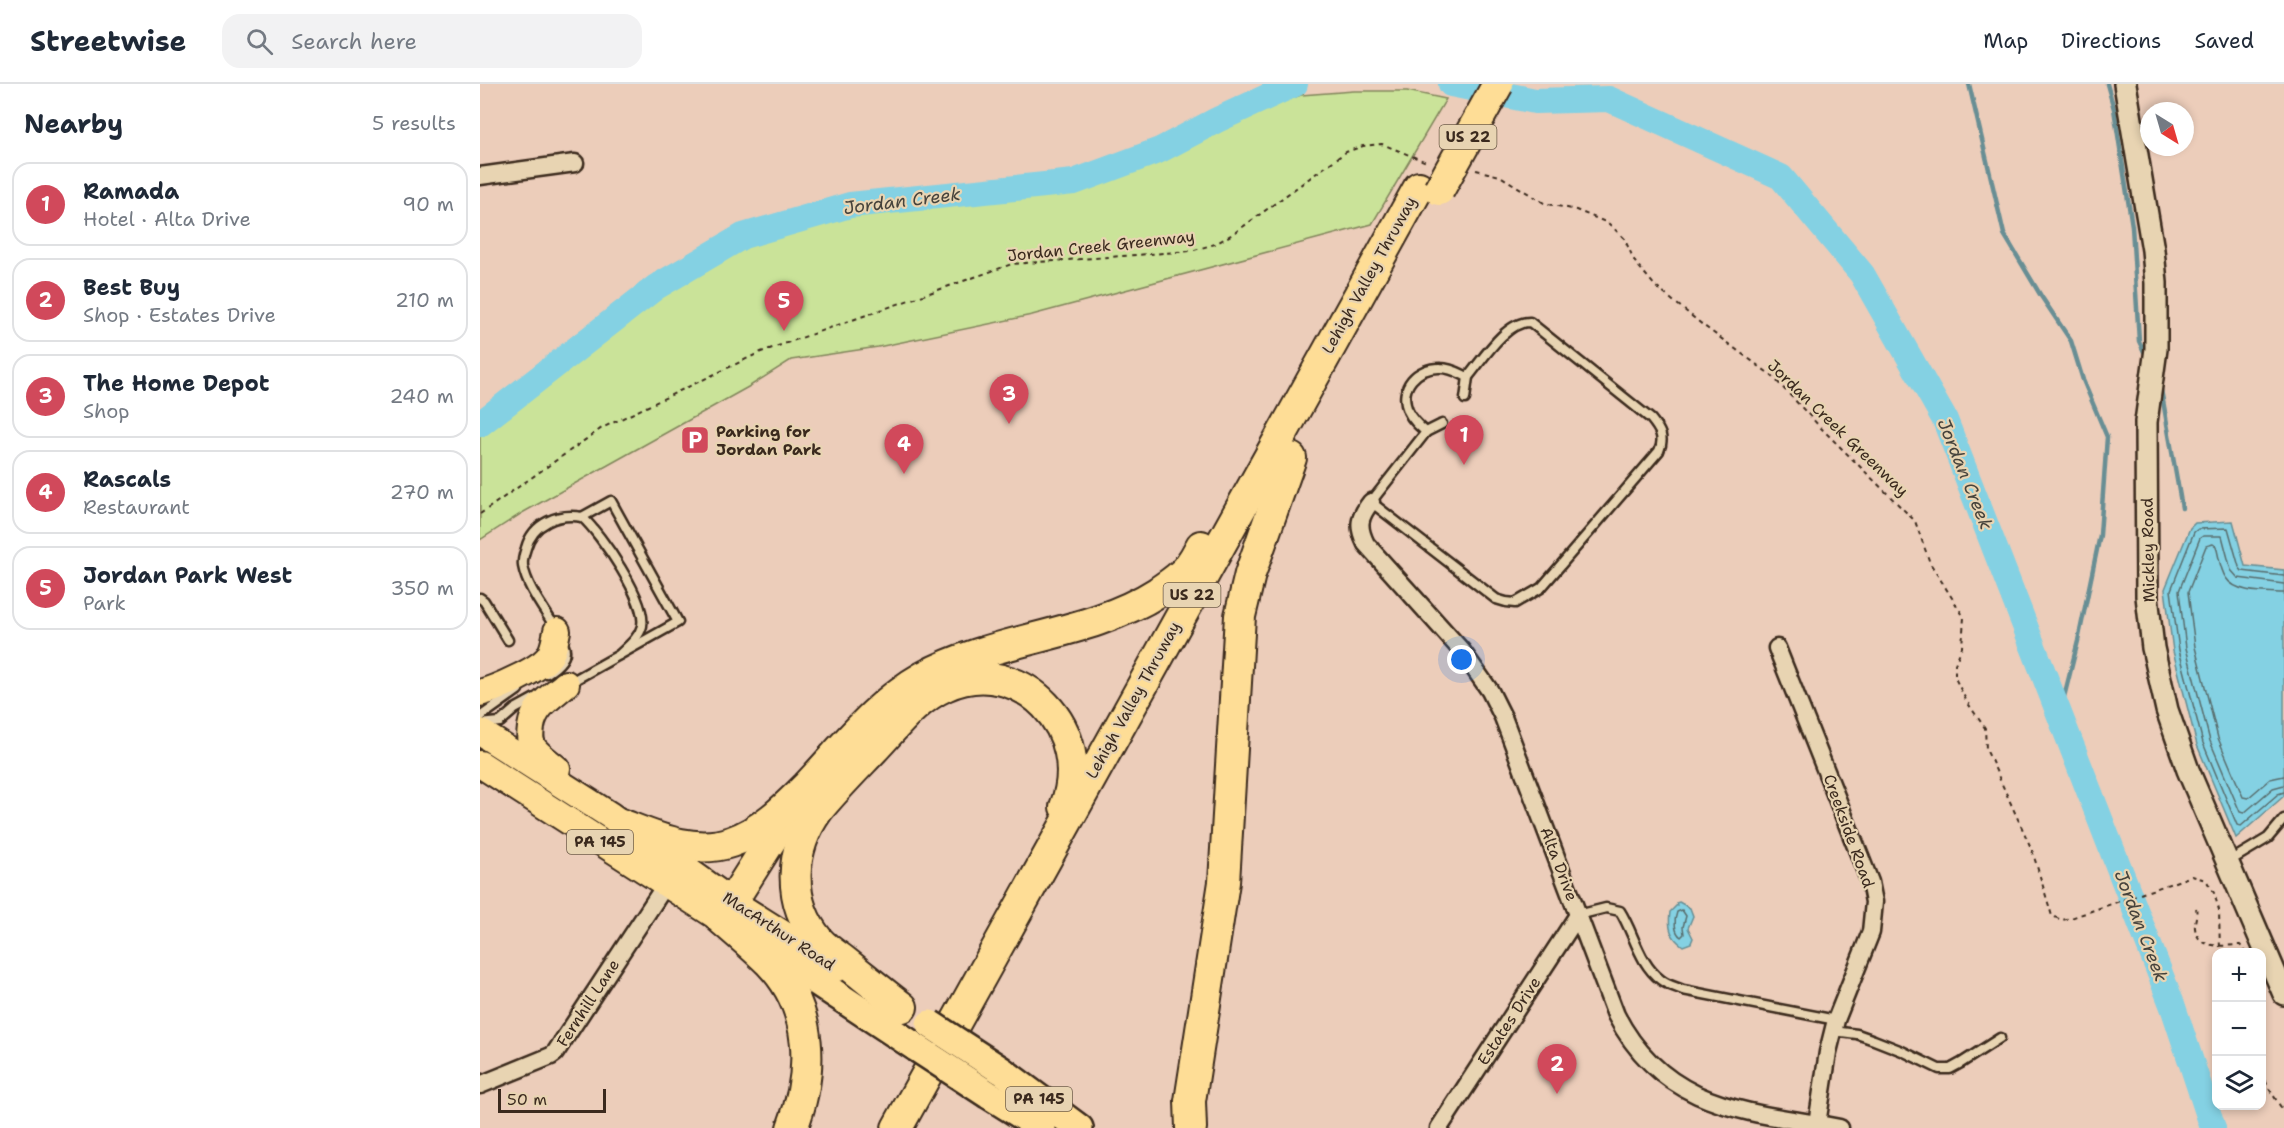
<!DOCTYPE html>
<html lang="en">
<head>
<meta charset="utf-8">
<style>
	body { margin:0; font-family:"Shantell Sans",sans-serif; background:#f2f2f3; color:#1f2937 }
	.controls { position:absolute; right:18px; bottom:18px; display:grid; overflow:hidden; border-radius:12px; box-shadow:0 3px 9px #0003 }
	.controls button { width:54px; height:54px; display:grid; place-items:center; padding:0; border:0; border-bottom:2px solid #e0e1e3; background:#fff; color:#1f2937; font:30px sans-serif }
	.compass { position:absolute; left:1660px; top:18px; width:54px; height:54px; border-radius:50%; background:#fff; box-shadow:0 3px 9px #0003; rotate:143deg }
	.scale { position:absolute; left:18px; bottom:15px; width:108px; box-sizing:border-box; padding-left:6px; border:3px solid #3b2a1e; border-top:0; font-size:16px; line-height:21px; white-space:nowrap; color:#3b2a1e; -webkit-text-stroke:4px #e8d4b2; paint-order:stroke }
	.you { position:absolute; left:982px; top:576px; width:21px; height:21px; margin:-15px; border:4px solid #fff; border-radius:50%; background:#1a73e8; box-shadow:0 0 0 9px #1a73e833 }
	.badge { display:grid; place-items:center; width:39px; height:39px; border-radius:50%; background:#d1495b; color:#fff; font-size:20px; font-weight:700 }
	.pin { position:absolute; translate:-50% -50px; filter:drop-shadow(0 2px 3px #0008) }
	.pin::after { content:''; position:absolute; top:32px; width:21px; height:18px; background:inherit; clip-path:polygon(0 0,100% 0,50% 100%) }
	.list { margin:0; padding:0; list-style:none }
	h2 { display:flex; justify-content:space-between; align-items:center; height:78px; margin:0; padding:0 24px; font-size:26px }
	h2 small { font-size:20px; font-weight:400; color:#747a83 }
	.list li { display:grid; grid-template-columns:39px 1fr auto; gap:18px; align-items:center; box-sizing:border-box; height:84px; margin:0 12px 12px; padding:0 12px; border:2px solid #e0e1e3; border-radius:18px }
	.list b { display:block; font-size:22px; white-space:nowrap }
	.list p { margin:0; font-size:20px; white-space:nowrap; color:#747a83 }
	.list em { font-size:20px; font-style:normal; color:#747a83 }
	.icon { flex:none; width:33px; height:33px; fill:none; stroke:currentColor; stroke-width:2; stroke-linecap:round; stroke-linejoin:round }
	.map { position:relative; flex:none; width:1804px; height:1044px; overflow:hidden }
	header { display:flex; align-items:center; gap:36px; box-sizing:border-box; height:84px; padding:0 30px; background:#fff; border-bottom:2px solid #e0e1e3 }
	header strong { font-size:28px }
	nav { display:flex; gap:33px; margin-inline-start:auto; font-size:21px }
	.search { width:420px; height:54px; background:#f2f2f3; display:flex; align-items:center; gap:15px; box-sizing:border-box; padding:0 21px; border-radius:18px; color:#747a83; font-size:22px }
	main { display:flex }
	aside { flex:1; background:#fff }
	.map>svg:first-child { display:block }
</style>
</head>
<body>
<header>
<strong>Streetwise</strong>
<div class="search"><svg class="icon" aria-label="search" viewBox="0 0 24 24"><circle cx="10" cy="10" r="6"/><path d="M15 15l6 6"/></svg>Search here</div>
<nav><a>Map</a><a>Directions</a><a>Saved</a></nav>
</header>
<main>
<aside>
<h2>Nearby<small>5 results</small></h2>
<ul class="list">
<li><span class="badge">1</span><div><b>Ramada</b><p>Hotel · Alta Drive</p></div><em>90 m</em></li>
<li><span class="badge">2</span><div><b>Best Buy</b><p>Shop · Estates Drive</p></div><em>210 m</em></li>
<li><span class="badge">3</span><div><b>The Home Depot</b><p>Shop</p></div><em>240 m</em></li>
<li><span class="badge">4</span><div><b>Rascals</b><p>Restaurant</p></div><em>270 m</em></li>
<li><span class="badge">5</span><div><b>Jordan Park West</b><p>Park</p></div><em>350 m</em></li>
</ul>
</aside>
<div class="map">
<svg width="1804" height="1044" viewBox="0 0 1804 1044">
	<rect width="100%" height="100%" fill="#eccdba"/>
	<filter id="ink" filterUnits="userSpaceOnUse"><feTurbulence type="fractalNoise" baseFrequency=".0167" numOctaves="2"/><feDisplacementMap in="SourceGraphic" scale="12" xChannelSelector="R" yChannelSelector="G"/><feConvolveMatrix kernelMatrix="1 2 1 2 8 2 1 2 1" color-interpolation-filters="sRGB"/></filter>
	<g filter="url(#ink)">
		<polygon fill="#cae399" stroke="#82865c" stroke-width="1.5" points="874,7 927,7 966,15 892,140 552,231 398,263 311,276 270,302 42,429 0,456 0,353 163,223 254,168 294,152 351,135 406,125 521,115 591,105 663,81 771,29 821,11"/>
		<g fill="#84d1e3" stroke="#678e94" stroke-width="1.5">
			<polygon points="1753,437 1765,482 1804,486 1804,712 1756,754 1717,661 1693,567 1685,505 1710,444 1715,439"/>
			<path d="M1199,818L1210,824L1213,832L1208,844L1213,854L1211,859L1203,862C1190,853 1188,843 1190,828L1197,821L1196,819Z"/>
		</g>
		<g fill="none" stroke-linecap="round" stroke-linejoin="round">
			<g stroke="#586d6d" stroke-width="1.5">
				<polyline points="1804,492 1762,487 1759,483 1748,444 1718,445 1714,448 1691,506 1699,566 1723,659 1757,741 1761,742 1798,710 1804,708"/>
				<polyline points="1804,500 1758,494 1751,486 1742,452 1723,452 1720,454 1699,507 1706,564 1730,657 1760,728 1764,729 1793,704 1804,701"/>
				<path d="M1804,509C1787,508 1756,510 1746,494C1740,486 1739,472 1736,462L1733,460L1726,462L1708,508L1715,563L1738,654L1763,713L1768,714L1790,695L1804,692"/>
				<path d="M1202,826L1206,832L1203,843L1204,850L1201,853C1194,848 1194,836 1197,828Z"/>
			</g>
			<g stroke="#678e94" stroke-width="4.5">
				<polyline points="1489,0 1524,150 1561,212 1591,257 1603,296 1627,353 1620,451 1598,557 1579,633"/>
				<polyline points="1627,0 1634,25 1652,142 1659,257 1667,274"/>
				<polyline points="1680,300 1702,424"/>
			</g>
			<g stroke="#84d1e3" stroke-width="26">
				<polyline points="971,0 1055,17 1129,15 1301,93 1382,190 1465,336 1693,923 1733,1044"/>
				<polyline points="0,340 176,203 263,152 370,121 594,98 680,66 737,36 815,0"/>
			</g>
			<g stroke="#3b2a1e" stroke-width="13">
				<g id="service">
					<path d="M1050,238L1171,335C1180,346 1185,354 1179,367L1061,504L1035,519L1026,518L1016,515L891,418L946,348C939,342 932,336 928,327C918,303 937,283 961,284C971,284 979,289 988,293C1003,275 1026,237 1050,238Z"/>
					<polyline points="985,315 988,293"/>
					<polyline points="946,348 962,340"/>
					<polyline points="0,514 4,517 28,556"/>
					<path d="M76,545C65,526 47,504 43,482C42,476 44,470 46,464C53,439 78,429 102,433C121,450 167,517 162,542C159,554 148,562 139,571"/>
					<path d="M67,589C77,583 90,572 83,560"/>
					<polyline points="89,599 198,538 131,417 102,433"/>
					<polyline points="0,633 38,606"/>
					<polyline points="0,640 20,638 35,625 55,614"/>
					<polyline points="1748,778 1788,754 1804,735"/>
					<path d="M1098,831L1126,824L1140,827C1154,849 1159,880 1181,896C1187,901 1196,903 1203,906L1356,936"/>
					<polyline points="1353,947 1377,950 1394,956 1422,967 1459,985 1470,985 1481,979 1520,954"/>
				</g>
			</g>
			<g stroke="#3b2a1e" stroke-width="21">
				<g id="minor">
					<polyline points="0,92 95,79"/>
					<path d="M891,418C879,433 877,442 886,460L982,567L1010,607L1023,633L1136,931C1185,1026 1267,1027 1360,1044"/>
					<polyline points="1297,564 1375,760 1390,798 1394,818 1391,848 1356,936 1348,968 1337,1040"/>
					<polyline points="0,1001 71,972 75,969 186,800"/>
					<polyline points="959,1044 1098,831"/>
				</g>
			</g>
			<g stroke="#3b2a1e" stroke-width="26">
				<polyline id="tertiary" points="1645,0 1673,166 1676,199 1676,265 1666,338 1667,512 1673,564 1687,626 1708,686 1804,910"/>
			</g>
			<g stroke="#3b2a1e" stroke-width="30">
				<g id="primary">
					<path d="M0,609C16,605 58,586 68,574C74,567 75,556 77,547"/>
					<polyline points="0,648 131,732 252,818 357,884"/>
					<polyline points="0,680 241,835"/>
					<path d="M77,685C70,679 61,673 55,666C49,659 50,651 51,643C54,622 71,613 86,600"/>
				</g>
			</g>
			<g stroke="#3b2a1e" stroke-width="32">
				<g id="trunk">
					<polyline points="277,858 437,964"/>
					<polyline points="522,987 599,1044"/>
					<polyline points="509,1011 562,1044"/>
				</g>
			</g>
			<g stroke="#3b2a1e" stroke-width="34">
				<g id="motorway">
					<path d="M305,726L291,756L241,835C257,849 274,863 289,878C334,924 334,989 312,1044"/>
					<path d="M141,740C175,753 213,771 251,758C281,748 305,724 327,702C363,664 397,619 443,593C515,553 608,553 678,508C688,501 699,494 707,485C712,478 717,470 721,462"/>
					<path d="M422,923C402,908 383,892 364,877C356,871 346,865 339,857C306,817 310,765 338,726C356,704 375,685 394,665C415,643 436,615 465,602C542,567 615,648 585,723"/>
					<polyline points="552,1037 560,1044"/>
					<polyline points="417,1044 939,103"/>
					<polyline points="711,1044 710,1017 744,798 760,532 770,490 811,374"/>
				</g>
			</g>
			<g stroke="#3b2a1e" stroke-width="2" stroke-dasharray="4.5 4.5" stroke-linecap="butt">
				<polyline points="996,86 1020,92 1064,119 1096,126 1128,139 1144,154 1155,178 1176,203 1224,242 1291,291 1343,346 1435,437 1450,479 1484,533 1482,563 1475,580 1475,594 1487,618 1505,644 1506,665 1552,766 1572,832 1582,836 1591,834 1712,792 1726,796 1734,809 1739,826 1740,868"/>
				<polyline points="0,430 122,344 281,268 532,180 711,167 735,160 753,150 849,80 866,68 883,62 902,60 949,79"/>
				<path d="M1716,824C1718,831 1714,837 1715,844C1718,867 1743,861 1760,861L1765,867"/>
				<polyline points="1782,988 1788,1003 1804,1028"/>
			</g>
			<use href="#service" stroke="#e8d4b2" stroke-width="8"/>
			<use href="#minor" stroke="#e8d4b2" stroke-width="16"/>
			<use href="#tertiary" stroke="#e8d4b2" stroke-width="21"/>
			<use href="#primary" stroke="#fedd96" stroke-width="26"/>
			<use href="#trunk" stroke="#fedd96" stroke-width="27"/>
			<use href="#motorway" stroke="#fedd96" stroke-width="30"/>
			<g stroke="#3b2a1e" stroke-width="32" stroke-linecap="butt">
				<g id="trunk-bridge">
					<polyline points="450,940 522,987"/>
					<polyline points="437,964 509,1011"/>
				</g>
			</g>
			<g stroke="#3b2a1e" stroke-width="34" stroke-linecap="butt">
				<polyline id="motorway-bridge" points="959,106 1018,0"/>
			</g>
			<use href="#trunk-bridge" stroke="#fedd96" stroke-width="27"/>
			<use href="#motorway-bridge" stroke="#fedd96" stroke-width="30"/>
		</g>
	</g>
	<defs>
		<g id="parking-square" transform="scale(1.5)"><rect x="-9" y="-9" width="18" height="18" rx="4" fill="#d1495b" stroke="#e8d4b2"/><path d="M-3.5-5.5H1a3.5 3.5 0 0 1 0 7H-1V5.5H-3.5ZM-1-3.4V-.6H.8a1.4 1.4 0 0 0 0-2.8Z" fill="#fff"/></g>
	</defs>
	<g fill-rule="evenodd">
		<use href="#parking-square" x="215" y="356"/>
	</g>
	<g text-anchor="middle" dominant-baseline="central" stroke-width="4.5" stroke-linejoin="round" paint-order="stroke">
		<g fill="#e8d4b2" stroke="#6f5d4a" stroke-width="1.5">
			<rect x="959.5" y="41" width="57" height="24" rx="4.5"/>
			<rect x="683.5" y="499" width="57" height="24" rx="4.5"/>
			<rect x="87" y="746" width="66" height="24" rx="4.5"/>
			<rect x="526" y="1003" width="66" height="24" rx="4.5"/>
		</g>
		<g font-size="15" font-weight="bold" fill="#3b2a1e">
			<text x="988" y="53">US 22</text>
			<text x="712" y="511">US 22</text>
			<text x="120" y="758">PA 145</text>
			<text x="559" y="1015">PA 145</text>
		</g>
		<g font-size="16" fill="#3b2a1e" stroke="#e8d4b2">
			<text transform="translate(621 162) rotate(-6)">Jordan Creek Greenway</text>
			<text transform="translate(889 191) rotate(-61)">Lehigh Valley Thruway</text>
			<text transform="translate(1358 344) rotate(44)">Jordan Creek Greenway</text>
			<text transform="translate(1668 466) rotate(-91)">Mickley Road</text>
			<text transform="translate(653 616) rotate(-61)">Lehigh Valley Thruway</text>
			<text transform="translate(1369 747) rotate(70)">Creekside Road</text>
			<text transform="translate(1079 780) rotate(69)">Alta Drive</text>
			<text transform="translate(299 847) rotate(33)">MacArthur Road</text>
			<text transform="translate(108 919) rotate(-57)">Fernhill Lane</text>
			<text transform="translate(1029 937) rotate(-57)">Estates Drive</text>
		</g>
		<g font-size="16" font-weight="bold" fill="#3b2a1e" stroke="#e8d4b2" text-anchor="start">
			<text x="236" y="347">Parking for<tspan x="236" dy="18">Jordan Park</tspan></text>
		</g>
		<g font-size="18" font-style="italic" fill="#46433c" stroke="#e8d4b2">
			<text transform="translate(422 117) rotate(-7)">Jordan Creek</text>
			<text transform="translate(1485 390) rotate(68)">Jordan Creek</text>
			<text transform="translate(1661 842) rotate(69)">Jordan Creek</text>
		</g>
	</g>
</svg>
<div class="controls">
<button>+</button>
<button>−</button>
<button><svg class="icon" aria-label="layers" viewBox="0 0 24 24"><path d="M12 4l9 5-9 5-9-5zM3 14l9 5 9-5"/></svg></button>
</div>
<svg class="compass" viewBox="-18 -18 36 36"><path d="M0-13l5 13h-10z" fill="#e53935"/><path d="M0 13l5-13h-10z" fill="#747a83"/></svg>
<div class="scale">50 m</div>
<div class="you"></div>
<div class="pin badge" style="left:984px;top:381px">1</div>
<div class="pin badge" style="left:1077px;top:1010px">2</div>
<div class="pin badge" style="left:529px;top:340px">3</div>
<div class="pin badge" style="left:424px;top:390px">4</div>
<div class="pin badge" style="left:304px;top:247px">5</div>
</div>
</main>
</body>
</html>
